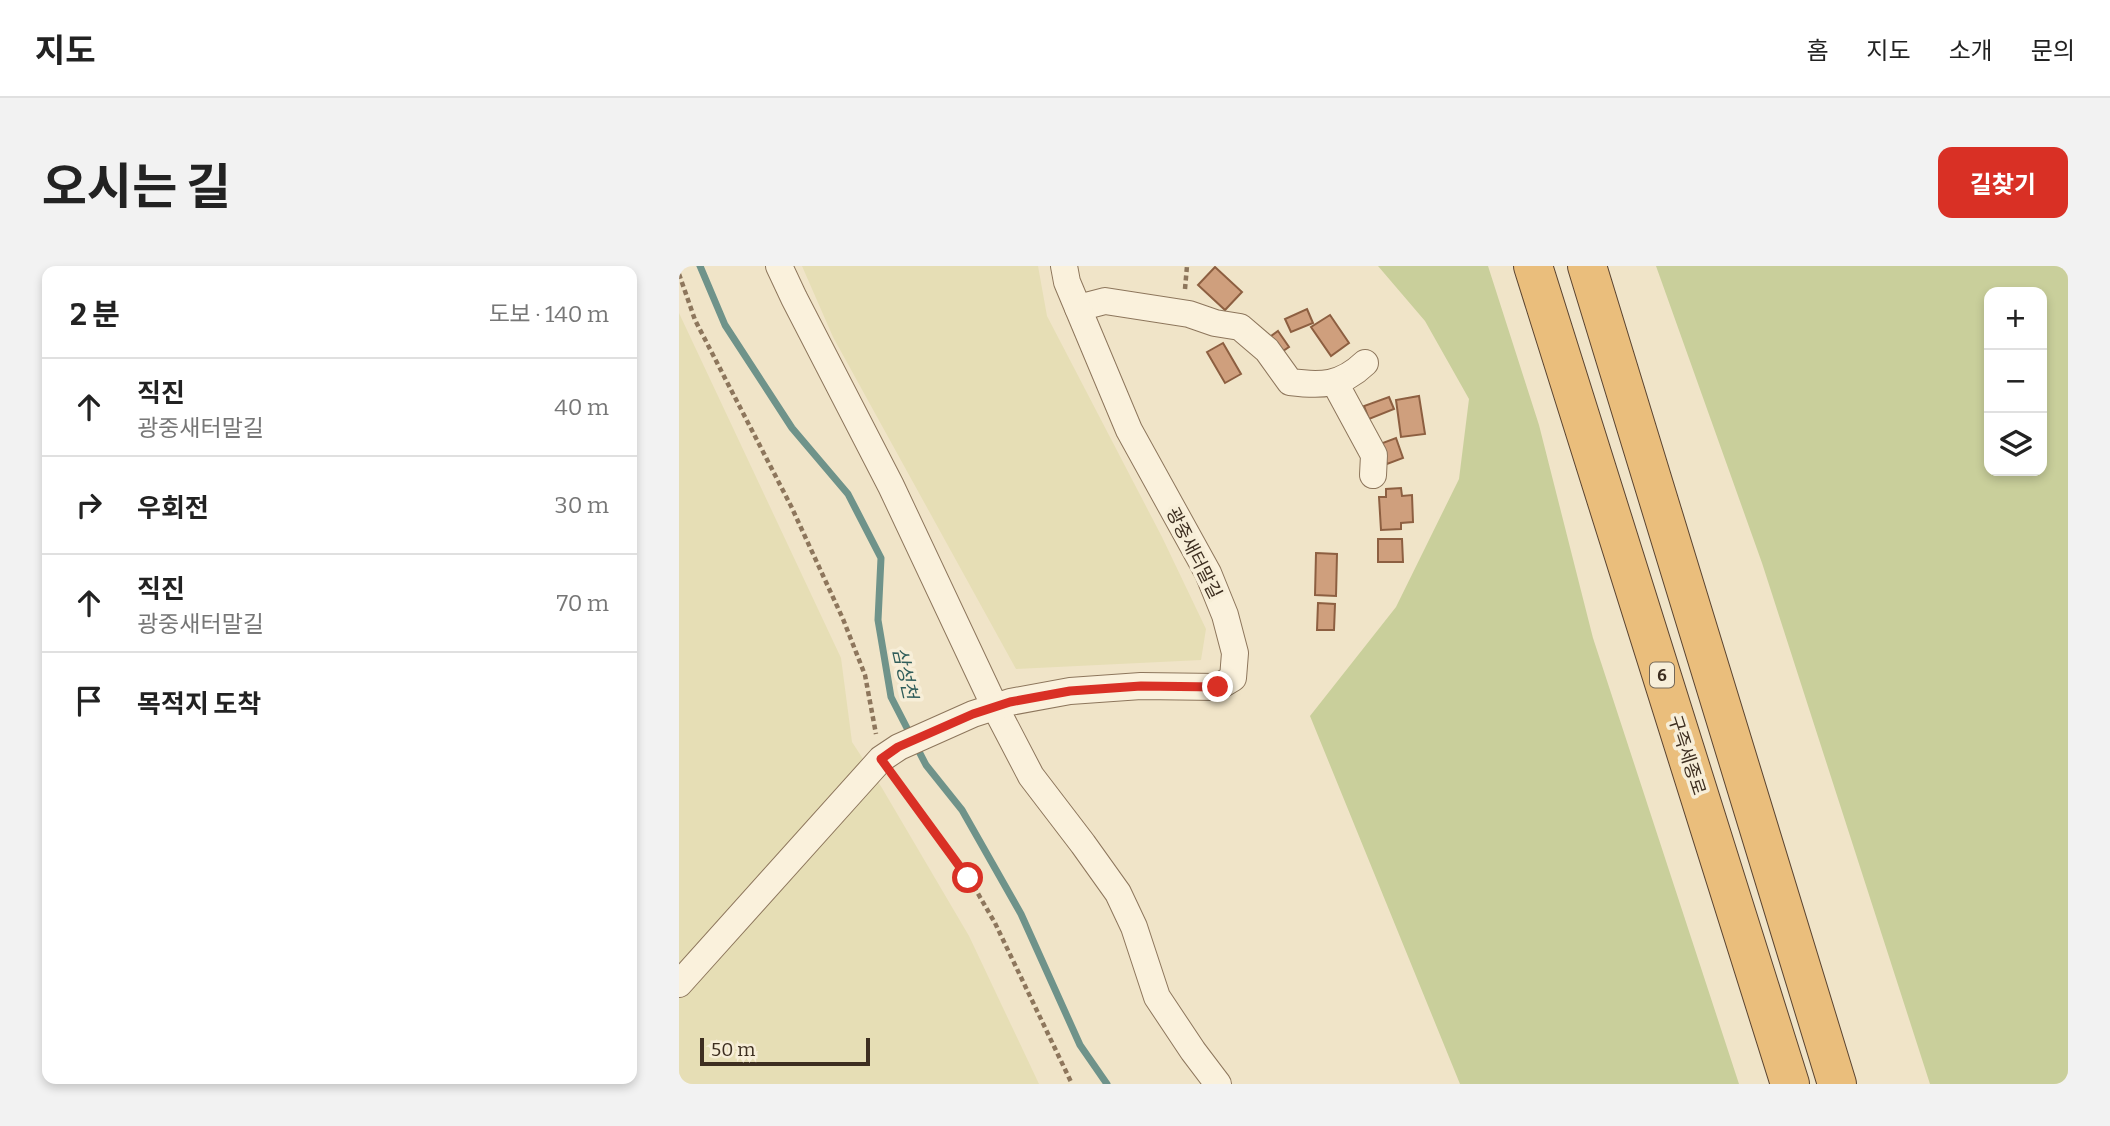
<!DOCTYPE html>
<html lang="ko">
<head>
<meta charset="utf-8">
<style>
	body { margin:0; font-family:Bitter,"Noto Sans KR",serif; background:#f2f2f2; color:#222 }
	.controls { position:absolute; right:21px; top:21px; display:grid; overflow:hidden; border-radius:14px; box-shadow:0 4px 10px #0003 }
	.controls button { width:63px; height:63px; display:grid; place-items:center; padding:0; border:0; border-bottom:2px solid #e0e0e0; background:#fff; color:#222; font:35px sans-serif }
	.scale { position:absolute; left:21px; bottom:18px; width:170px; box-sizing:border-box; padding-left:7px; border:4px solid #3d2e20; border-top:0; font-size:19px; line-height:24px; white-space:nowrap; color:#3d2e20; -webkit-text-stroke:5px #f7eed8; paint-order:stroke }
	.stop { position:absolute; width:21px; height:21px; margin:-16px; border:5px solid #d93025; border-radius:50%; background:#fff }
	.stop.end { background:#d93025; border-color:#fff; box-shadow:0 2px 7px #0008 }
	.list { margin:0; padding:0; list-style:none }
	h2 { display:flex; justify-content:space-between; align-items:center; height:91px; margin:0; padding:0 28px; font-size:30px }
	h2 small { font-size:23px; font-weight:400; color:#767676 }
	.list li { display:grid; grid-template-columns:46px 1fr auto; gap:21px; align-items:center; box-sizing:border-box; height:98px; padding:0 28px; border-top:2px solid #e0e0e0 }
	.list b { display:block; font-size:26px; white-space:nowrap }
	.list p { margin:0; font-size:23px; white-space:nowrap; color:#767676 }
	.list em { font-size:23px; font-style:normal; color:#767676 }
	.icon { flex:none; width:38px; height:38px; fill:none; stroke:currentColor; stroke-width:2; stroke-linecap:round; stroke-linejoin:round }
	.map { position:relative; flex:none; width:1389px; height:818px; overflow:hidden; border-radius:14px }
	header { display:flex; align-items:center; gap:42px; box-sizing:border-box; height:98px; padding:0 35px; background:#fff; border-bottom:2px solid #e0e0e0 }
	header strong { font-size:33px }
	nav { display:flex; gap:38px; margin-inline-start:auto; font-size:24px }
	.intro { display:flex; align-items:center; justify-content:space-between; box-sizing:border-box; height:168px; padding:0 42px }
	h1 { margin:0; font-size:49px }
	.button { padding:18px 32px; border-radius:14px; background:#d93025; color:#fff; font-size:24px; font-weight:700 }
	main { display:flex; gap:42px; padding:0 42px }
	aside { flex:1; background:#fff; border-radius:14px; box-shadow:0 4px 10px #0003 }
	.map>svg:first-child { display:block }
</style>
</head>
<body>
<header>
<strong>지도</strong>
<nav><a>홈</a><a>지도</a><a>소개</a><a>문의</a></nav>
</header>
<div class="intro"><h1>오시는 길</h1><a class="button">길찾기</a></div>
<main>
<aside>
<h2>2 분<small>도보 · 140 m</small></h2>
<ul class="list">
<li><svg class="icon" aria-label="ahead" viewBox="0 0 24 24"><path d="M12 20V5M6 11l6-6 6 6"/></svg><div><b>직진</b><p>광중새터말길</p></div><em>40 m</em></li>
<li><svg class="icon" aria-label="right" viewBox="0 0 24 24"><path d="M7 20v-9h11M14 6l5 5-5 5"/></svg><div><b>우회전</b></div><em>30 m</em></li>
<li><svg class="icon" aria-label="ahead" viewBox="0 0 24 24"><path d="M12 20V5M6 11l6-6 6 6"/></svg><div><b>직진</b><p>광중새터말길</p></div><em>70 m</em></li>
<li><svg class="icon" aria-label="arrive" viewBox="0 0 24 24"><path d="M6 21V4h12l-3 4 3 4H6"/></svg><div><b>목적지 도착</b></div></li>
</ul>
</aside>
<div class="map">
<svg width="1389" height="818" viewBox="0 0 1389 818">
	<rect width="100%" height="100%" fill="#f0e4c8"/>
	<g fill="#e6deb5">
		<polygon points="123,0 359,0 368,50 483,271 527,363 522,394 337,403 154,71"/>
		<polygon points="0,47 162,392 173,476 203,522 290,670 360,818 0,818"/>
	</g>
	<g fill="#c9cf9b" fill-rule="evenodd">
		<polygon points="699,0 809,0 860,159 914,372 1060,818 781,818 631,450 717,341 780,213 790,133 746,55"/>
		<path d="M977,0H1389V818H1251L1083,297ZM1363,26V205H1310V26Z"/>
	</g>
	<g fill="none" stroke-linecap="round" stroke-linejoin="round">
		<polyline stroke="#6f938a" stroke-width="7" points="21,0 46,59 113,162 169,228 202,292 199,354 212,431 247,499 283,544 342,648 401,779 428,818"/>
	</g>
	<g fill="#cf9f7d" stroke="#8d5f41" stroke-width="2">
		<polygon points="536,1 563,26 546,44 519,19"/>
		<polygon points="628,43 634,57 612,66 606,53"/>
		<polygon points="651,49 670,77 652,90 632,61"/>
		<polygon points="599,65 610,81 598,89 588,73"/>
		<polygon points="544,77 562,108 546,117 528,86"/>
		<polygon points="740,130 746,168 722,171 717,134"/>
		<polygon points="710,131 715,143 690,153 685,140"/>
		<polygon points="717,172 724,192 708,198 701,178"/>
		<polygon points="722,222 723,230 733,229 734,256 722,257 722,263 702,264 700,231 707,231 707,223"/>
		<polygon points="699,273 723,273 724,296 699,296"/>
		<polygon points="637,287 658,288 657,330 636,329"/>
		<polygon points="639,337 656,338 655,364 638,364"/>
	</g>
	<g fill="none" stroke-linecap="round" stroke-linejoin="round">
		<g stroke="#8d765c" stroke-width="28">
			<g id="minor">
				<polyline points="100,0 115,32 212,220 315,439 352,510 404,578 439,627 455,661 478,731 514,785 539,818"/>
				<path d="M399,42L426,35L510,48L536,57L561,61L588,84L611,116C642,120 662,120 686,97"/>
				<polyline points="656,117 695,189 694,209"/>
				<polyline points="0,718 202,493 220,481 294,448 331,436 391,425 462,420 539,421 554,412 556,387 546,349 529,307 450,164 388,16 385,0"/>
			</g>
		</g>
		<g stroke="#5b4430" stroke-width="40">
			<g id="trunk">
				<polyline points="854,0 1111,818"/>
				<polyline points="908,0 1158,818"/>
			</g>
		</g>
		<g stroke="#8d765c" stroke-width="4.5" stroke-dasharray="5 3.5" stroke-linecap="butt">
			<polyline points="0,8 16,54 112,240 164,353 186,409 197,468"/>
			<polyline points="506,23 508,0"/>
			<polyline points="214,511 290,612 316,657 393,818"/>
		</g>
		<use href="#minor" stroke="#faf1dc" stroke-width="26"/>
		<use href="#trunk" stroke="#eabe7c" stroke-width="38"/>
	</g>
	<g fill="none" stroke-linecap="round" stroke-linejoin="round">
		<polyline stroke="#d93025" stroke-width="9" points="289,612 202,493 219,481 294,448 331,436 391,425 462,420 539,421"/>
	</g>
	<g text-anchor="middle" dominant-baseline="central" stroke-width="7" stroke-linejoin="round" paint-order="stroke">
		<rect fill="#f7eed8" stroke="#756857" stroke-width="2" x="971" y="396.5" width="24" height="25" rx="5"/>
		<g font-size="16" font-weight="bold" fill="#3d2e20">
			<text x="983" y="409">6</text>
		</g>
		<g font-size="18" fill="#3d2e20" stroke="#f7eed8">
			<text transform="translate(515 287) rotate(63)">광중새터말길</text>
			<text transform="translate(1008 489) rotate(72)">구즉세종로</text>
		</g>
		<g font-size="19" font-style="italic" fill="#2f5d5a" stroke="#f7eed8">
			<text transform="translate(226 407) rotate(77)">삼성천</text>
		</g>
	</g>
</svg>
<div class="controls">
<button>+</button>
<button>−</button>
<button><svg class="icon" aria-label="layers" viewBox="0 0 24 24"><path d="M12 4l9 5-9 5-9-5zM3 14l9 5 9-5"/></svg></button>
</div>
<div class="scale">50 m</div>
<div class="stop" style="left:289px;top:612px"></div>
<div class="stop end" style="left:539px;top:421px"></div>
</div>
</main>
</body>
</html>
